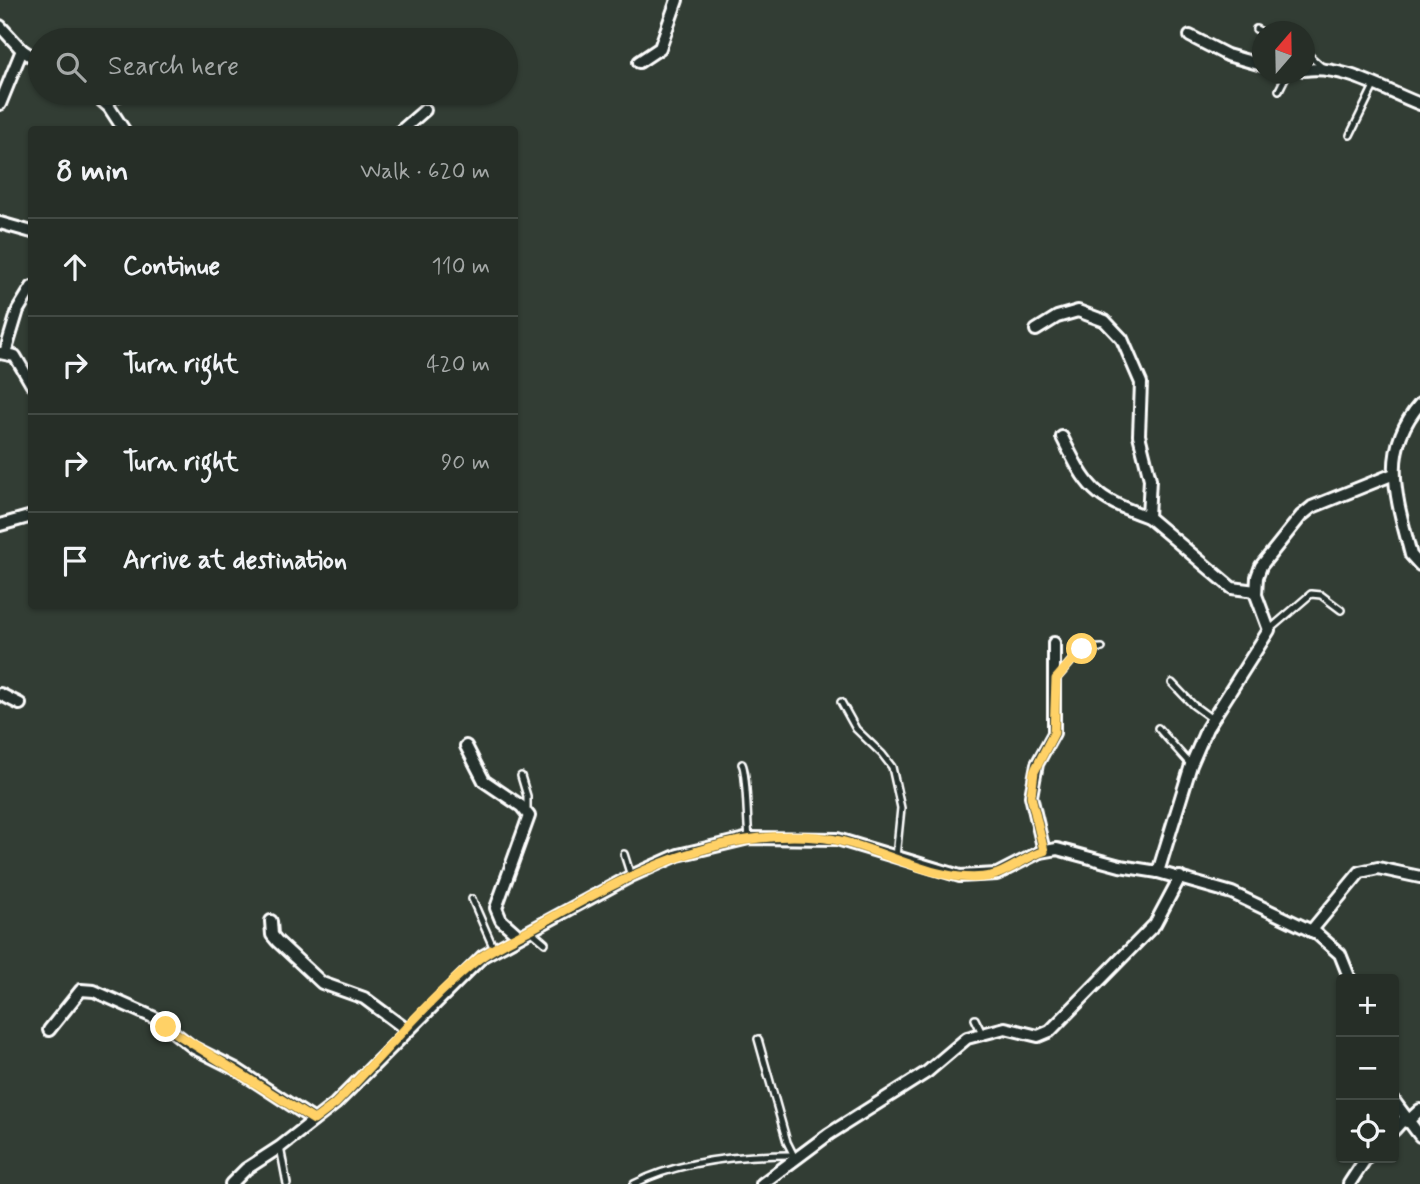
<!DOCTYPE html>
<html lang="en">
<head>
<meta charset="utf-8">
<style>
	body { margin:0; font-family:Mynerve,sans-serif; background:#323a33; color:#f1f3f6 }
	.controls { position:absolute; right:21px; bottom:21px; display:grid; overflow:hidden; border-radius:7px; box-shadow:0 2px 5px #0004 }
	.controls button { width:63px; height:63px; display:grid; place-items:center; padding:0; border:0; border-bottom:2px solid #424a44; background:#262e27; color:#f1f3f6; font:35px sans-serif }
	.compass { position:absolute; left:1252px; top:21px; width:63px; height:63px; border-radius:50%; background:#262e27; box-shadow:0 2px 5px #0004; rotate:20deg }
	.stop { position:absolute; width:21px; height:21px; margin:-16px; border:5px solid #ffd166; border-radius:50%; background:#fff }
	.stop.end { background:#ffd166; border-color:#fff; box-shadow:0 2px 7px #0008 }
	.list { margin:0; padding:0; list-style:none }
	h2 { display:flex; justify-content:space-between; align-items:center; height:91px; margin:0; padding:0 28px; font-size:30px }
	h2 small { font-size:23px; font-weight:400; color:#a4a8a7 }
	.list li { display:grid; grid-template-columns:46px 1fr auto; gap:21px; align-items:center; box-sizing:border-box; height:98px; padding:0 28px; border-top:2px solid #424a44 }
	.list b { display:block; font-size:26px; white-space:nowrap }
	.list em { font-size:23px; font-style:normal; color:#a4a8a7 }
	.icon { flex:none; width:38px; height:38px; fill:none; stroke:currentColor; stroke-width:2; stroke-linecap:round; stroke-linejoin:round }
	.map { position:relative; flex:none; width:1420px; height:1184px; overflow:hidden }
	.search { position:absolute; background:#262e27; box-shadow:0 2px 5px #0004; left:28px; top:28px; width:490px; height:77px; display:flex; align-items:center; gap:18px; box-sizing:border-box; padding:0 24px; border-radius:38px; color:#a4a8a7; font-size:26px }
	.panel { position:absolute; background:#262e27; box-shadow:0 2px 5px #0004; left:28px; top:126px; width:490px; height:483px; border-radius:7px }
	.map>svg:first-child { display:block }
</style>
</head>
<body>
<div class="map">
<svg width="1420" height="1184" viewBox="0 0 1420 1184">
	<rect width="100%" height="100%" fill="#323d34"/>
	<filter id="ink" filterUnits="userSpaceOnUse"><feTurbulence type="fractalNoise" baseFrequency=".0143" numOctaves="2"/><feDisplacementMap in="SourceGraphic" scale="14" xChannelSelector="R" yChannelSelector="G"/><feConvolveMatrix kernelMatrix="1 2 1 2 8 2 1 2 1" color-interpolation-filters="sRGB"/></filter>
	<g filter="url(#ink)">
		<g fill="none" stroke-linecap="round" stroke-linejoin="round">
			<g stroke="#fff" stroke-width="10">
				<g id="lane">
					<polyline points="1256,29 1262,32"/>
					<polyline points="1304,51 1323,68"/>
					<polyline points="1279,90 1287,74"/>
					<polyline points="105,103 134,93"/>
					<polyline points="1350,135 1374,86"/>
					<polyline points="1269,630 1311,594 1321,595 1341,610"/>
					<polyline points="1056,679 1082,649 1102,648"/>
					<polyline points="1172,683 1193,705 1212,719"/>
					<polyline points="841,702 856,729 882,754 892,767 901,808 896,857"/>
					<polyline points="1158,728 1191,765"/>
					<path d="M742,764C747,772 747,824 749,838"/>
					<polyline points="521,776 527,796 527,812"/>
					<polyline points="624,854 631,876"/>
					<polyline points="472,899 494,949"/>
					<polyline points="531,931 545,943"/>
					<polyline points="975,1019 982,1033"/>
					<polyline points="758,1039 787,1142 794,1156"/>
					<polyline points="280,1147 287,1184"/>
					<path d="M634,1184C681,1160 740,1155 793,1155"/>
				</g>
			</g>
			<g stroke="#fff" stroke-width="16">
				<g id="street">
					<polyline points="0,26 22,50 40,62"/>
					<polyline points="1190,36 1227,55 1262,65"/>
					<polyline points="639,62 660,48 677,0"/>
					<path d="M1304,70C1342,64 1386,91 1420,104"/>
					<polyline points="93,93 109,107 124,130"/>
					<polyline points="0,104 22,50"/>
					<polyline points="402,130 425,110"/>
					<polyline points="0,223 32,232"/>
					<polyline points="1036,330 1057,317 1078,311 1105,321 1122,339 1141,383 1139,435 1150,479 1148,517 1232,588 1256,591"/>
					<polyline points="0,353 15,356 32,385"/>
					<polyline points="5,353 18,310 32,287"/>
					<path d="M1420,404C1379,451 1397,500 1411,555L1420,565"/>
					<path d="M1062,437C1088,489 1092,497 1148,517"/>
					<polyline points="0,525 32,516"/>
					<polyline points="0,694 20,704"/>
					<polyline points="466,746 484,781 521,806 529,816 496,908 501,920 519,936"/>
					<polyline points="1044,851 1031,796 1037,764 1054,733 1054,643"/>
					<polyline points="1158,872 1191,765 1207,728 1269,630 1256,595 1257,577 1261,566 1301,516 1312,507 1394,474"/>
					<polyline points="271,921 272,935 277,941 322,983 364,998 407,1030"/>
					<polyline points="1311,931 1360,872 1378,868 1420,877"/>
					<polyline points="49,1030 81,990 94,991 155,1018 194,1048 236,1069 314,1120"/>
					<polyline points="1394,1101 1420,1136"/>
					<polyline points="1407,1122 1420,1110"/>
					<polyline points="1394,1130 1404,1119"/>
					<polyline points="231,1184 246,1169 280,1147 335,1104 483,956 631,876 678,855 749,838 837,839 960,876 997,874 1040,852 1057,849 1120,866 1158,872 1232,893 1316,933 1340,954 1350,979"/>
					<polyline points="762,1184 829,1134 927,1072 967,1038 1005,1028 1038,1036 1050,1031 1155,924 1180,877"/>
					<polyline points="1349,1184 1366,1158"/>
				</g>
			</g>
			<use href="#lane" stroke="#26332d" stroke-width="5"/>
			<use href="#street" stroke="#26332d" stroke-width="10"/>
		</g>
	</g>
	<g fill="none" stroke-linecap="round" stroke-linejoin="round" filter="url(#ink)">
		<path stroke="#ffd166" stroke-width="9" d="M166,1027L314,1120L335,1104C380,1058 428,999 477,960C496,945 521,935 542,923C626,875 716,829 816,837C873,841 935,887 991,876C1009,872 1025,857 1044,851L1031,796L1034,772L1054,733L1056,679L1082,649"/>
	</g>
</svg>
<div class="controls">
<button>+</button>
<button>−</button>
<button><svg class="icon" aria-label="locate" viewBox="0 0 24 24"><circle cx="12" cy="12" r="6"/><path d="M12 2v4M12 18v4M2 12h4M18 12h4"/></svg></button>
</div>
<svg class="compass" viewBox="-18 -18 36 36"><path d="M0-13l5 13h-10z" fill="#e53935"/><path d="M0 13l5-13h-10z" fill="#a4a8a7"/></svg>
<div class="stop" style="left:1082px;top:649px"></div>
<div class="stop end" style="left:166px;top:1027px"></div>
<div class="search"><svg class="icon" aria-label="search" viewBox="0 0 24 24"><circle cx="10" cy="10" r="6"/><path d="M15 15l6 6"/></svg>Search here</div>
<section class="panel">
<h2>8 min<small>Walk · 620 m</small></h2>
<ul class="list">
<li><svg class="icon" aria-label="ahead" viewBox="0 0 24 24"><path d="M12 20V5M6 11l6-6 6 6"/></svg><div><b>Continue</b></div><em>110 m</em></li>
<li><svg class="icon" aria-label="right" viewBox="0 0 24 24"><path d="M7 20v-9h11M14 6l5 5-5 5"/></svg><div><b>Turn right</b></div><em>420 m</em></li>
<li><svg class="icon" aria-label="right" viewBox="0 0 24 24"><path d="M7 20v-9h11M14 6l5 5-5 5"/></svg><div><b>Turn right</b></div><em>90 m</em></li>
<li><svg class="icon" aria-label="arrive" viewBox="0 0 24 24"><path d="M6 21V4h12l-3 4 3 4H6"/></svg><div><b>Arrive at destination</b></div></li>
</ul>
</section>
</div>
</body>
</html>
